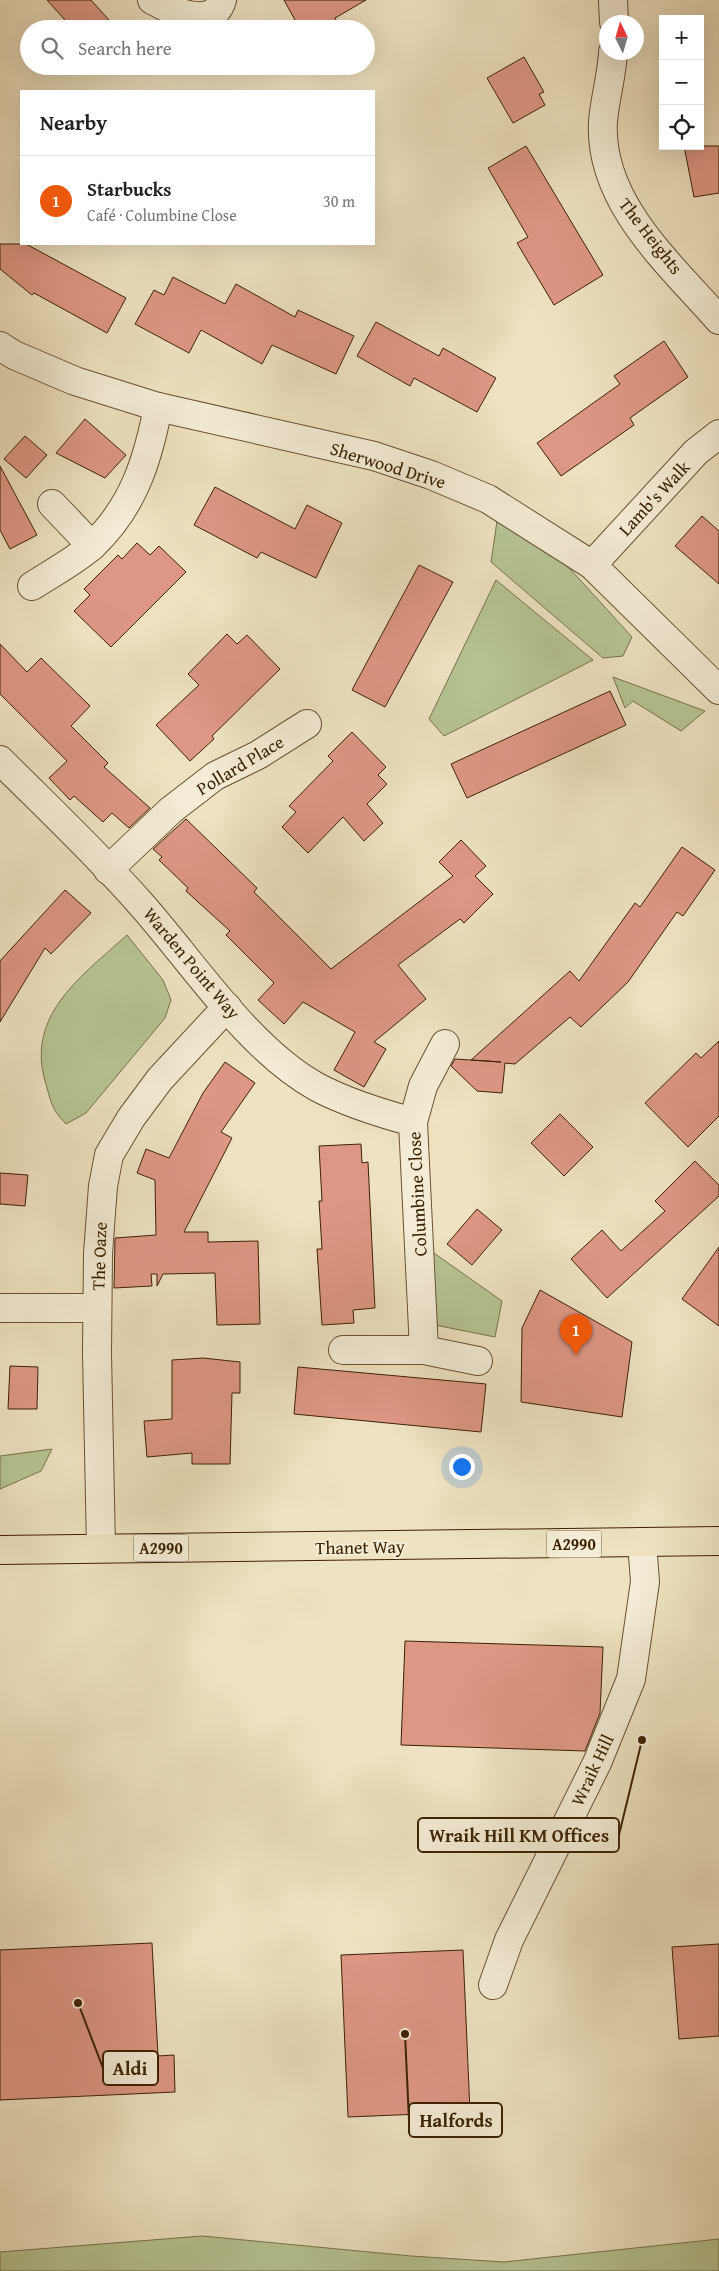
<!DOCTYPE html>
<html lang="en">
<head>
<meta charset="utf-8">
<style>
	body { margin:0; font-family:"Gentium Book Plus",serif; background:#f2f2f2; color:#222 }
	.controls { position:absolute; right:15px; top:15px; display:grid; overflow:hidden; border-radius:0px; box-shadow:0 5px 20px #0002 }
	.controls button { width:45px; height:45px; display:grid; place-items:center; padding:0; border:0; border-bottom:1px solid #e0e0e0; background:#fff; color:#222; font:25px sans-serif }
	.compass { position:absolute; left:599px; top:15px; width:45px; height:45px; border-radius:50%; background:#fff; box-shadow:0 5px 20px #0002; rotate:355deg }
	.you { position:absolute; left:461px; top:1466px; width:18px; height:18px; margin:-12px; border:4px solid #fff; border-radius:50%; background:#1a73e8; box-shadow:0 0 0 8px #1a73e833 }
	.badge { display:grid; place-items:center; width:32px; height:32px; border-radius:50%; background:#ea580c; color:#fff; font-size:16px; font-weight:700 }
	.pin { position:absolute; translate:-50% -41px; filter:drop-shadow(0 1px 2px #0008) }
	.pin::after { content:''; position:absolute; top:26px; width:18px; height:15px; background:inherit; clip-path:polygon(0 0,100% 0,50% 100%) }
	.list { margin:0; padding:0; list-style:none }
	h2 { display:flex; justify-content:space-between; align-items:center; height:65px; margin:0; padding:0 20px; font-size:21px }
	h2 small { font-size:16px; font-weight:400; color:#767676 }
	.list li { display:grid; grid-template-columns:32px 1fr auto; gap:15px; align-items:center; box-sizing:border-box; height:90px; padding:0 20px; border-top:1px solid #e0e0e0 }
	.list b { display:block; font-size:19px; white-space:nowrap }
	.list p { margin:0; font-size:16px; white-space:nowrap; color:#767676 }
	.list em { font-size:16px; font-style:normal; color:#767676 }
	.icon { flex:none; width:28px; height:28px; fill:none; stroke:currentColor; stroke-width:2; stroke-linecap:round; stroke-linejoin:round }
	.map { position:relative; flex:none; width:719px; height:2271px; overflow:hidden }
	.search { position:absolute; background:#fff; box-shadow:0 5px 20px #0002; left:20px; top:20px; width:355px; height:55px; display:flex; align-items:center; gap:12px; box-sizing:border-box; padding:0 18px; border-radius:28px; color:#767676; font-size:19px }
	.panel { position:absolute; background:#fff; box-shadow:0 5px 20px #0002; left:20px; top:90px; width:355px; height:155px; border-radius:0px }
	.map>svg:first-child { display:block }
</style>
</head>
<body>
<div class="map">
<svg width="719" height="2271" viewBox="0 0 719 2271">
	<rect width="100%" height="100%" fill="#eee2c0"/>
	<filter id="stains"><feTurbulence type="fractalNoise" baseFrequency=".004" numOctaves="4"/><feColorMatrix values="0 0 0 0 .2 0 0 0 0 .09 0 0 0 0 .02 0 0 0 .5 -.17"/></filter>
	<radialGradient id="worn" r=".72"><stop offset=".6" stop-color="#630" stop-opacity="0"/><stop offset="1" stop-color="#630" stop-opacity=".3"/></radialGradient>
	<g fill="#b6c494" stroke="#78734c">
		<polygon points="497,521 532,537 571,570 632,637 623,656 603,658 491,562"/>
		<polygon points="496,580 593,660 444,736 429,719"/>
		<polygon points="613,677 705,711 681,731 633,701 625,708"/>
		<path d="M127,935L163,980L171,1000L165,1018L86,1113L66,1124C51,1109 51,1101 45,1081C26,1014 83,975 127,935Z"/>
		<polygon points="431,1251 502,1301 495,1337 435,1325"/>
		<polygon points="52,1449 41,1471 0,1489 0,1456"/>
		<polygon points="202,2236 411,2256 504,2262 719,2239 719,2271 0,2271 0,2252"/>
	</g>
	<g fill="#de9785" stroke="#3b2203">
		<polygon points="47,0 91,0 117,29 73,29"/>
		<polygon points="284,0 366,0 335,18 341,29 300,29"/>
		<polygon points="524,57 544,92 539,94 545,105 513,123 487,78"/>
		<polygon points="526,146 603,275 554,305 517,243 528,237 488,168"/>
		<polygon points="684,146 719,146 719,193 694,197"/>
		<polygon points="0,244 26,244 126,298 107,333 34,293 32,295 0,269"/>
		<polygon points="173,277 225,304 236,284 295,317 298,310 354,336 336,374 272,345 262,364 201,330 189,353 135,324 154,290 164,295"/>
		<polygon points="376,322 439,356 443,348 496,378 477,412 414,378 410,386 357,356"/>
		<polygon points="664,341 688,377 630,418 634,425 561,476 537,443 620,384 614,376"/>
		<polygon points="85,419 126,455 105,478 56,453"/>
		<polygon points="25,436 47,455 26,478 4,459"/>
		<polygon points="0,466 37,535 10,549 0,530"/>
		<polygon points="215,487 295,529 307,505 342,523 316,578 261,552 257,558 194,525"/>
		<polygon points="702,516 719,531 719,584 675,546"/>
		<polygon points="137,543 150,555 159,546 186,572 111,647 74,611 90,595 84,589 118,555 122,559"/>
		<polygon points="419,565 453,582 385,707 352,690"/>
		<polygon points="227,634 237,644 247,635 280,669 212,736 214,739 190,761 156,725 199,685 188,674"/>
		<polygon points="0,644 27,672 41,658 90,706 71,726 108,763 104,767 150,808 129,828 112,813 103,822 74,796 70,800 49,778 67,761 0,694"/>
		<polygon points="610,691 626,725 467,798 451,764"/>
		<polygon points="352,732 386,767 378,775 387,784 367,804 383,823 364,841 343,817 308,853 282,827 296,812 289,806 333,761 328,756"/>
		<polygon points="186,819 257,888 254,892 331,969 453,876 439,862 461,840 486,866 475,876 493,894 464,923 460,919 398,965 426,999 374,1042 386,1049 364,1087 334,1070 355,1032 303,1002 284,1024 258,1000 274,983 226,935 230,931 186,891 188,888 159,860 162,857 153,849"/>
		<polygon points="682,847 715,870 683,916 677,912 628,982 581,1027 570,1017 515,1064 505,1063 502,1093 477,1091 451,1066 455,1059 501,1062 471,1060 570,971 579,981 635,903 640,907"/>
		<polygon points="65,890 91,913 51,954 45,948 0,1022 0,961"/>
		<polygon points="719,1041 719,1116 688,1147 645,1103 696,1053 701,1058"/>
		<polygon points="225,1062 255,1083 221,1132 232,1138 184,1232 208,1232 208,1242 258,1241 260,1324 217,1325 215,1273 163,1274 157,1286 157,1274 151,1274 152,1286 114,1288 115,1238 156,1235 155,1180 137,1173 146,1149 169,1158 203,1093"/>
		<polygon points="560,1114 593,1147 564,1176 531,1143"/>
		<polygon points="361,1144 362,1163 368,1162 375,1308 353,1310 354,1323 322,1325 317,1249 322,1249 319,1201 322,1201 319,1146"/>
		<polygon points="695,1161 719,1185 719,1196 607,1298 571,1259 602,1230 621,1251 665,1211 655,1201"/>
		<polygon points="0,1173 28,1175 25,1206 0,1204"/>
		<polygon points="477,1209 502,1230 472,1265 447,1244"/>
		<polygon points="719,1247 719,1326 682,1299"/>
		<polygon points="540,1290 632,1342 622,1417 521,1402 522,1328"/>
		<polygon points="203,1358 240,1362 240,1393 232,1393 230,1464 192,1464 192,1453 147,1457 144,1421 172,1419 172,1360"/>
		<polygon points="10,1366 38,1367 37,1409 8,1409"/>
		<polygon points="298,1367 486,1384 481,1432 294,1414"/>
		<polygon points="405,1641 603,1647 600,1713 585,1751 401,1745"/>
		<polygon points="152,1943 158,2056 174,2055 175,2092 0,2100 0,1950"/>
		<polygon points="719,1944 719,2036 679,2039 672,1947"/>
		<polygon points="463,1950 470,2112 348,2117 341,1955"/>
	</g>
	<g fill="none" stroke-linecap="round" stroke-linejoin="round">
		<g stroke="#685232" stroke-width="30">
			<g id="minor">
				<path d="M152,0C170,10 213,31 222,0"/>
				<polyline points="613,0 614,22"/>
				<path d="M613,52C612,75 605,98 603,121C598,202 670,264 719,320"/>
				<polyline points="0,346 14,355 75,381 158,407 374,456 431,475 488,499 592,565 719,690"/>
				<polyline points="52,504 92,546"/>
				<polyline points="592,565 696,452 719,434"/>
				<path d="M32,586C52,573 75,561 93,545C133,507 148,460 158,407"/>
				<path d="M0,760C47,807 96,853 140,903C192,961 248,1049 317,1087C347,1103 380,1113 413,1122"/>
				<polyline points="108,870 171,810 215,776 258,755 307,724"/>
				<polyline points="0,1308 97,1308"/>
				<polyline points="343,1350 424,1350 478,1361"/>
				<polyline points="424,1350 413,1122 423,1086 445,1044"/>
				<polyline points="101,1548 97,1353 98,1254 103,1186 109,1155 131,1118 160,1079 227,1007"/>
				<polyline points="493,1985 509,1940 597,1763 631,1679 645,1582 642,1542"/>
			</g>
		</g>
		<g stroke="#3b2203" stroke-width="30">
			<polyline id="primary" points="0,1550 719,1541"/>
		</g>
		<use href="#minor" stroke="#f4ecd6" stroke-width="28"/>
		<use href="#primary" stroke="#eee2c0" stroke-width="28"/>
	</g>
	<g text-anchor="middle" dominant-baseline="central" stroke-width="4" stroke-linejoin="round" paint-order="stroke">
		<g fill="#f4ecd6" stroke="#725f42" stroke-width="1">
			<rect x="546.5" y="1530.5" width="55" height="27" rx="4"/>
			<rect x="133.5" y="1534.5" width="55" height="27" rx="4"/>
		</g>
		<g font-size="16" font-weight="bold" fill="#3b2203">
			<text x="574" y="1544">A2990</text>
			<text x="161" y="1548">A2990</text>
		</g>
		<g font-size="18" fill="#3b2203" stroke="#f4ecd6">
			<text transform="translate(651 236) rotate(52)">The Heights</text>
			<text transform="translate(388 465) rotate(17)">Sherwood Drive</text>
			<text transform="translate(654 498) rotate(-47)">Lamb's Walk</text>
			<text transform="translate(240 765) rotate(-31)">Pollard Place</text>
			<text transform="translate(192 963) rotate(50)">Warden Point Way</text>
			<text transform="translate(417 1194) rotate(-93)">Columbine Close</text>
			<text transform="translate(99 1256) rotate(-88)">The Oaze</text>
			<text transform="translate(360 1547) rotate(-1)">Thanet Way</text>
			<text transform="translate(592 1770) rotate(-65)">Wraik Hill</text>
		</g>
	</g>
	<path fill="none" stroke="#3b2203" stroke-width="2" d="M642 1740L619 1835M78 2003L103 2068M405 2034L409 2120"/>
	<g fill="#3b2203" stroke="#f4ecd6" stroke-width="2">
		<circle cx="642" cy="1740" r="5"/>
		<circle cx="78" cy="2003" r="5"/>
		<circle cx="405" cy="2034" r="5"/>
	</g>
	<g fill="#f4ecd6" stroke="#3b2203" stroke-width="2">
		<rect x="418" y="1818" width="201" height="34" rx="5"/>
		<rect x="103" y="2051" width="55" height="34" rx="5"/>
		<rect x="409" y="2103" width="93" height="34" rx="5"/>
	</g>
	<g font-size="19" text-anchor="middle" font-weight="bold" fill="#3b2203">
		<text x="519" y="1842">Wraik Hill KM Offices</text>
		<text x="130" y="2075">Aldi</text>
		<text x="456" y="2127">Halfords</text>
	</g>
	<rect width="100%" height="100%" filter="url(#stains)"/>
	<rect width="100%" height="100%" fill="url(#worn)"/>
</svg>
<div class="controls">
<button>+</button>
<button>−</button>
<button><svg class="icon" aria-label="locate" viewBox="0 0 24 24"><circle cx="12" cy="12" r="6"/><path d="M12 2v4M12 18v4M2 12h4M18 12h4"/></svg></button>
</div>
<svg class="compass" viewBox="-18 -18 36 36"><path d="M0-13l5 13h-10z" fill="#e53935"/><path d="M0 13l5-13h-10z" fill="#767676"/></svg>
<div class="you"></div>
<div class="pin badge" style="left:576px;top:1355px">1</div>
<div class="search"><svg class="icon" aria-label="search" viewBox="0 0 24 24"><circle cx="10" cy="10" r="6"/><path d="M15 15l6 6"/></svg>Search here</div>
<section class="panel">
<h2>Nearby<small></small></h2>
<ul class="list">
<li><span class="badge">1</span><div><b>Starbucks</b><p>Café · Columbine Close</p></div><em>30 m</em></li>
</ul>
</section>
</div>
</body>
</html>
